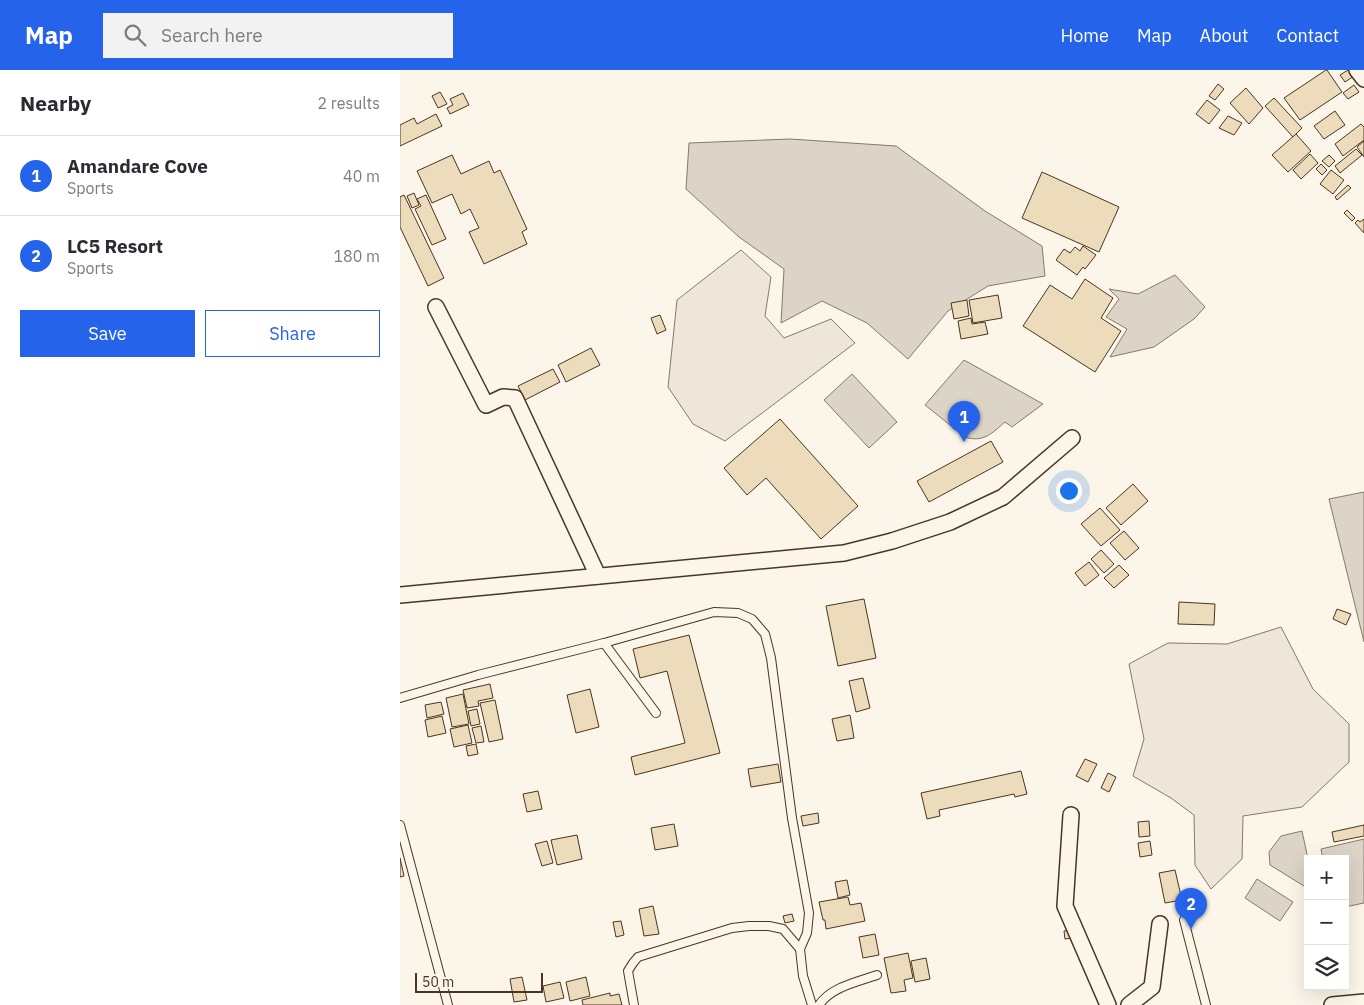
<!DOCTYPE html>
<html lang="en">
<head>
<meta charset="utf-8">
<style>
	body { margin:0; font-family:"IBM Plex Sans",sans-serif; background:#f2f2f3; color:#2b2b33 }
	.controls { position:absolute; right:15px; bottom:15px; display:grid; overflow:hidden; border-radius:0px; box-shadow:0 5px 20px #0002 }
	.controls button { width:45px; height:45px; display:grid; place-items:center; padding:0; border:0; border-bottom:1px solid #e1e1e2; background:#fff; color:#2b2b33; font:25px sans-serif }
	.scale { position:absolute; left:15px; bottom:12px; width:128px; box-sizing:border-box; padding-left:5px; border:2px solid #4a3520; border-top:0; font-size:14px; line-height:18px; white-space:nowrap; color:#4a3520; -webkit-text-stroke:4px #fbf6e9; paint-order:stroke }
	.you { position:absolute; left:668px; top:420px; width:18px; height:18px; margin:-12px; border:4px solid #fff; border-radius:50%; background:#1a73e8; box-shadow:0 0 0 8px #1a73e833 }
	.badge { display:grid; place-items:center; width:32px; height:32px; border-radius:50%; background:#2563eb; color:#fff; font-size:16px; font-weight:700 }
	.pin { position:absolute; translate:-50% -41px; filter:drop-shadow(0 1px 2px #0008) }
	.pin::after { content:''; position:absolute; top:26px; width:18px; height:15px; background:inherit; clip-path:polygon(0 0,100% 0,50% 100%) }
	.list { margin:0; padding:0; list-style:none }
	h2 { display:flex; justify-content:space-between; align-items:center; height:65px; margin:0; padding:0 20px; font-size:21px }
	h2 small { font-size:16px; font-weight:400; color:#7c7c81 }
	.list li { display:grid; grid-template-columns:32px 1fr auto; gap:15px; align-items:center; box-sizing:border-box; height:80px; padding:0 20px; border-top:1px solid #e1e1e2 }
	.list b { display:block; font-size:19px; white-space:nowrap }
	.list p { margin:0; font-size:16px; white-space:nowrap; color:#7c7c81 }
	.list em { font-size:16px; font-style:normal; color:#7c7c81 }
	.actions { display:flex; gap:10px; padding:15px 20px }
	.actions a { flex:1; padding:11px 0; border:1px solid #2563eb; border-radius:0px; text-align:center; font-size:18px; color:#2563eb }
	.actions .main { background:#2563eb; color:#fff }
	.icon { flex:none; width:28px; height:28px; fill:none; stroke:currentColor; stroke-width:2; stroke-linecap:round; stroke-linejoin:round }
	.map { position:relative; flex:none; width:964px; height:935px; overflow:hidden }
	header { display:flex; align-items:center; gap:30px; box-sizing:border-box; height:70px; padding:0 25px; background:#2563eb; color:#fff }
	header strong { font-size:24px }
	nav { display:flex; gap:28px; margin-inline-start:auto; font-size:18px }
	.search { width:350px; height:45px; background:#f2f2f3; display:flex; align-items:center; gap:12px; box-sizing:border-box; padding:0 18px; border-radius:0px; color:#7c7c81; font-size:19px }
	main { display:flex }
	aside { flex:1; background:#fff }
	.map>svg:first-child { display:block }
</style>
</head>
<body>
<header>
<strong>Map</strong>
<div class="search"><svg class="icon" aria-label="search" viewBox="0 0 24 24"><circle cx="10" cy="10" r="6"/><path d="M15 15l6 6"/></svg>Search here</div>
<nav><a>Home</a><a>Map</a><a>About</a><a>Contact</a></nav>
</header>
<main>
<aside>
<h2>Nearby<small>2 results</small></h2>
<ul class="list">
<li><span class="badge">1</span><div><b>Amandare Cove</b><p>Sports</p></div><em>40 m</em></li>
<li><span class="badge">2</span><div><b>LC5 Resort</b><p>Sports</p></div><em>180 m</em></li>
</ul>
<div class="actions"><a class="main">Save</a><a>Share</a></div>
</aside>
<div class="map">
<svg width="964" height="935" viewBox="0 0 964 935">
	<rect width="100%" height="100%" fill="#fbf6e9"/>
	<g fill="#ede6d9" stroke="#887966">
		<polygon points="341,180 371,207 365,246 384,268 431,249 455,273 325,371 293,354 268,317 277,230"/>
		<polygon points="881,557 913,619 949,654 949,692 902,737 843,746 842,789 811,819 795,795 794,745 771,728 733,706 744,669 729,594 768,573 827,574"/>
	</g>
	<g fill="#dcd4c6" stroke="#887966">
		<polygon points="390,69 496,76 585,141 642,176 645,206 588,216 548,241 508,289 467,253 422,231 381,253 384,199 339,167 286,119 289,73"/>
		<polygon points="775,205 805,237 794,249 754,277 710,287 727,259 706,247 719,229 709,219 738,224"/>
		<path d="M564,290L643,334L612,357L605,352C592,363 584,373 565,367L525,335Z"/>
		<polygon points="452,304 497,352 469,378 424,330"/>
		<polygon points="964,422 964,572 929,429"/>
		<polygon points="902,761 908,789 908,815 904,816 870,795 869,782 881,766"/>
		<polygon points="964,769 964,833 945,837 945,789 923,789 921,779"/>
		<polygon points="857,809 893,832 880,851 845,828"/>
	</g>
	<g fill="#ecdcbc" stroke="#4a3520">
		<polygon points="926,0 927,0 942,22 900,50 884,28"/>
		<polygon points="948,0 950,0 954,6 945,12 940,5"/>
		<polygon points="818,14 824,19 815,30 809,26"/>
		<polygon points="954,15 959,22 948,29 943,23"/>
		<polygon points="846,18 863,38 849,54 830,33"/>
		<polygon points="40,22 47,34 38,38 32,26"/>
		<polygon points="63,23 69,35 50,44 47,38 53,35 50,29"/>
		<polygon points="874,28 902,58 893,67 865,36"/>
		<polygon points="807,30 820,40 809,54 796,44"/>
		<polygon points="935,41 945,55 924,69 914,56"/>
		<polygon points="36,44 42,56 0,76 0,55 14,48 17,54"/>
		<polygon points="828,46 842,53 834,65 819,58"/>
		<polygon points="961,54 964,57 964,70 943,86 935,74"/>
		<polygon points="896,64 911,81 888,102 872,85"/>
		<polygon points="964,71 964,87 957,77"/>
		<polygon points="956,79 962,85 940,103 935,96"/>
		<polygon points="910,84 918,93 901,109 893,100"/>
		<polygon points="52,85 61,104 89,91 94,103 100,100 127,159 122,162 127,174 84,194 69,162 79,158 70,139 61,144 52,124 32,133 17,101"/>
		<polygon points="929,85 935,91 929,97 922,91"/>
		<polygon points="921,94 927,100 922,105 916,99"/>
		<polygon points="931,100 944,110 933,124 920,114"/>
		<polygon points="642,102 719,137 699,182 622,148"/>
		<polygon points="948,115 951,118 937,130 935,127"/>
		<polygon points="14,123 19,135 12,138 7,126"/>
		<polygon points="4,125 44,208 28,216 0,157 0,127"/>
		<polygon points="26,125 46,169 32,175 15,139 21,136 17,129"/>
		<polygon points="947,140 955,148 952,151 944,143"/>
		<polygon points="964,149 964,163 955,153 958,150 960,152"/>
		<polygon points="683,176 696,185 685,199 683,197 677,205 656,190 664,179 670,183 675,177 680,181"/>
		<polygon points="685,209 713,228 701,248 721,261 695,302 623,256 650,215 672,229"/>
		<polygon points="598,225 602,248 573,253 569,230"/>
		<polygon points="567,230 569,246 554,249 551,233"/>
		<polygon points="260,245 266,260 257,264 251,248"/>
		<polygon points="571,248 572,254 585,252 588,264 561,269 558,251"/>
		<polygon points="191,278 200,295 166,312 158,295"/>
		<polygon points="153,299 160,312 125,330 118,316"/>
		<polygon points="380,349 458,436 421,469 366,408 347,425 324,398"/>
		<polygon points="591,371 603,392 529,432 517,411"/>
		<polygon points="733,414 748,431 721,455 706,438"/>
		<polygon points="700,438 720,460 701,476 681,454"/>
		<polygon points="724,461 739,478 725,490 710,473"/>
		<polygon points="701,480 714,494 704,503 691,489"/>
		<polygon points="689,492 699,505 685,516 675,503"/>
		<polygon points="719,495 729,505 714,518 704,508"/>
		<polygon points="464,529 476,588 438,596 426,536"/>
		<polygon points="779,532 815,534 814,555 778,554"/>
		<polygon points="937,539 951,544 946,555 933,549"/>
		<polygon points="289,565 320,683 235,705 231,687 285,673 267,601 240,608 233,579"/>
		<polygon points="463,608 470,638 456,642 449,611"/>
		<polygon points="90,614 93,628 78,631 79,636 67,638 63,620"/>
		<polygon points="190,619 199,657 176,663 167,625"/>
		<polygon points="63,624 69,654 52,657 46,628"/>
		<polygon points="95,630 103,669 89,672 80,633"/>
		<polygon points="41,632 44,644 27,648 25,635"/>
		<polygon points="77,639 80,654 71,656 68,641"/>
		<polygon points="450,645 454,668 437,671 432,649"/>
		<polygon points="42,646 46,663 28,667 25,650"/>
		<polygon points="68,655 72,673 54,677 50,659"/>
		<polygon points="81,656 84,672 76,673 72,658"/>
		<polygon points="76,674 78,684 68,686 66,676"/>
		<polygon points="685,689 697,694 688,712 676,706"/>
		<polygon points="378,694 381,712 351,717 348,699"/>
		<polygon points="621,701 627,724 615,727 614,724 539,740 540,746 527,749 521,723"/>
		<polygon points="708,703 716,707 709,722 701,718"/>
		<polygon points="138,721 142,739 127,742 123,724"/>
		<polygon points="418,743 419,753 403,756 401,746"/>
		<polygon points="749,751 750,766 739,767 738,752"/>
		<polygon points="274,754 278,776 255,780 251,758"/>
		<polygon points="964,755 964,766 934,772 932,762"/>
		<polygon points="177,765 182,789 157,795 151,770"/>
		<polygon points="147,771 153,793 142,796 135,774"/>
		<polygon points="750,771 752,785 740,787 738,773"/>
		<polygon points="0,788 4,806 0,807"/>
		<polygon points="775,800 782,830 765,833 759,803"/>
		<polygon points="447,810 450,825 438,828 435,812"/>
		<polygon points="448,827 450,835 461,833 465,851 426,859 425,850 423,850 419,832"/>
		<polygon points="253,836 259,864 244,866 239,839"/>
		<polygon points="392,844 394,851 385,853 383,846"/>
		<polygon points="221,851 224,865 216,867 213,852"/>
		<polygon points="670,860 672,868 665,869 664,861"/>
		<polygon points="475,864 479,885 463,888 459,867"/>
		<polygon points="508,883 513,908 504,910 506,921 491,923 484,888"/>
		<polygon points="526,888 530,909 515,912 511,891"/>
		<polygon points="122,907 127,930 114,932 110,909"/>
		<polygon points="186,907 190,926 170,931 166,912"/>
		<polygon points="160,912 164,928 146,932 143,916"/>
		<polygon points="210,923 210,926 219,924 222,935 183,935 182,930"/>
	</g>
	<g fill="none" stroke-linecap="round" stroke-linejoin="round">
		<g stroke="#4a3520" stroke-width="10">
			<g id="service">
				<polyline points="204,573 256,643"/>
				<polyline points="0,628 78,605 204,573 314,542 338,543 352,549 365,564 371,588 392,748 409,843 407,863 400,879 403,906 412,935"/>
				<polyline points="0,755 48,935"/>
				<polyline points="784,850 806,935"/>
				<polyline points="234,935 228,901 233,893 238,887 332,858 349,856 369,856 383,859 400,879"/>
				<path d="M419,935C431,917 457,912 477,905"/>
			</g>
		</g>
		<g stroke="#4a3520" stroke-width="18">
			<g id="minor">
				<polyline points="957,0 964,9"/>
				<polyline points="36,237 86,335 103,327 115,328 198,506"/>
				<polyline points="0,525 444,483 492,471 550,452 603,427 672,368"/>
				<polyline points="671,745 665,836 708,935"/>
				<polyline points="729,935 752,917 760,854"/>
				<polyline points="932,935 964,932"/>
			</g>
		</g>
		<use href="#service" stroke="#fbf6e9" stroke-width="8"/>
		<use href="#minor" stroke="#fbf6e9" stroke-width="15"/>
	</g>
</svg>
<div class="controls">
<button>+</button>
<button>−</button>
<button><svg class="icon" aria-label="layers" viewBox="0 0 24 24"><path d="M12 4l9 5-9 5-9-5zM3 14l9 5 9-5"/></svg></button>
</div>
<div class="scale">50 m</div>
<div class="you"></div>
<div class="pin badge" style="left:564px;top:372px">1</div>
<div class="pin badge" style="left:791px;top:859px">2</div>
</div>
</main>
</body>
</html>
